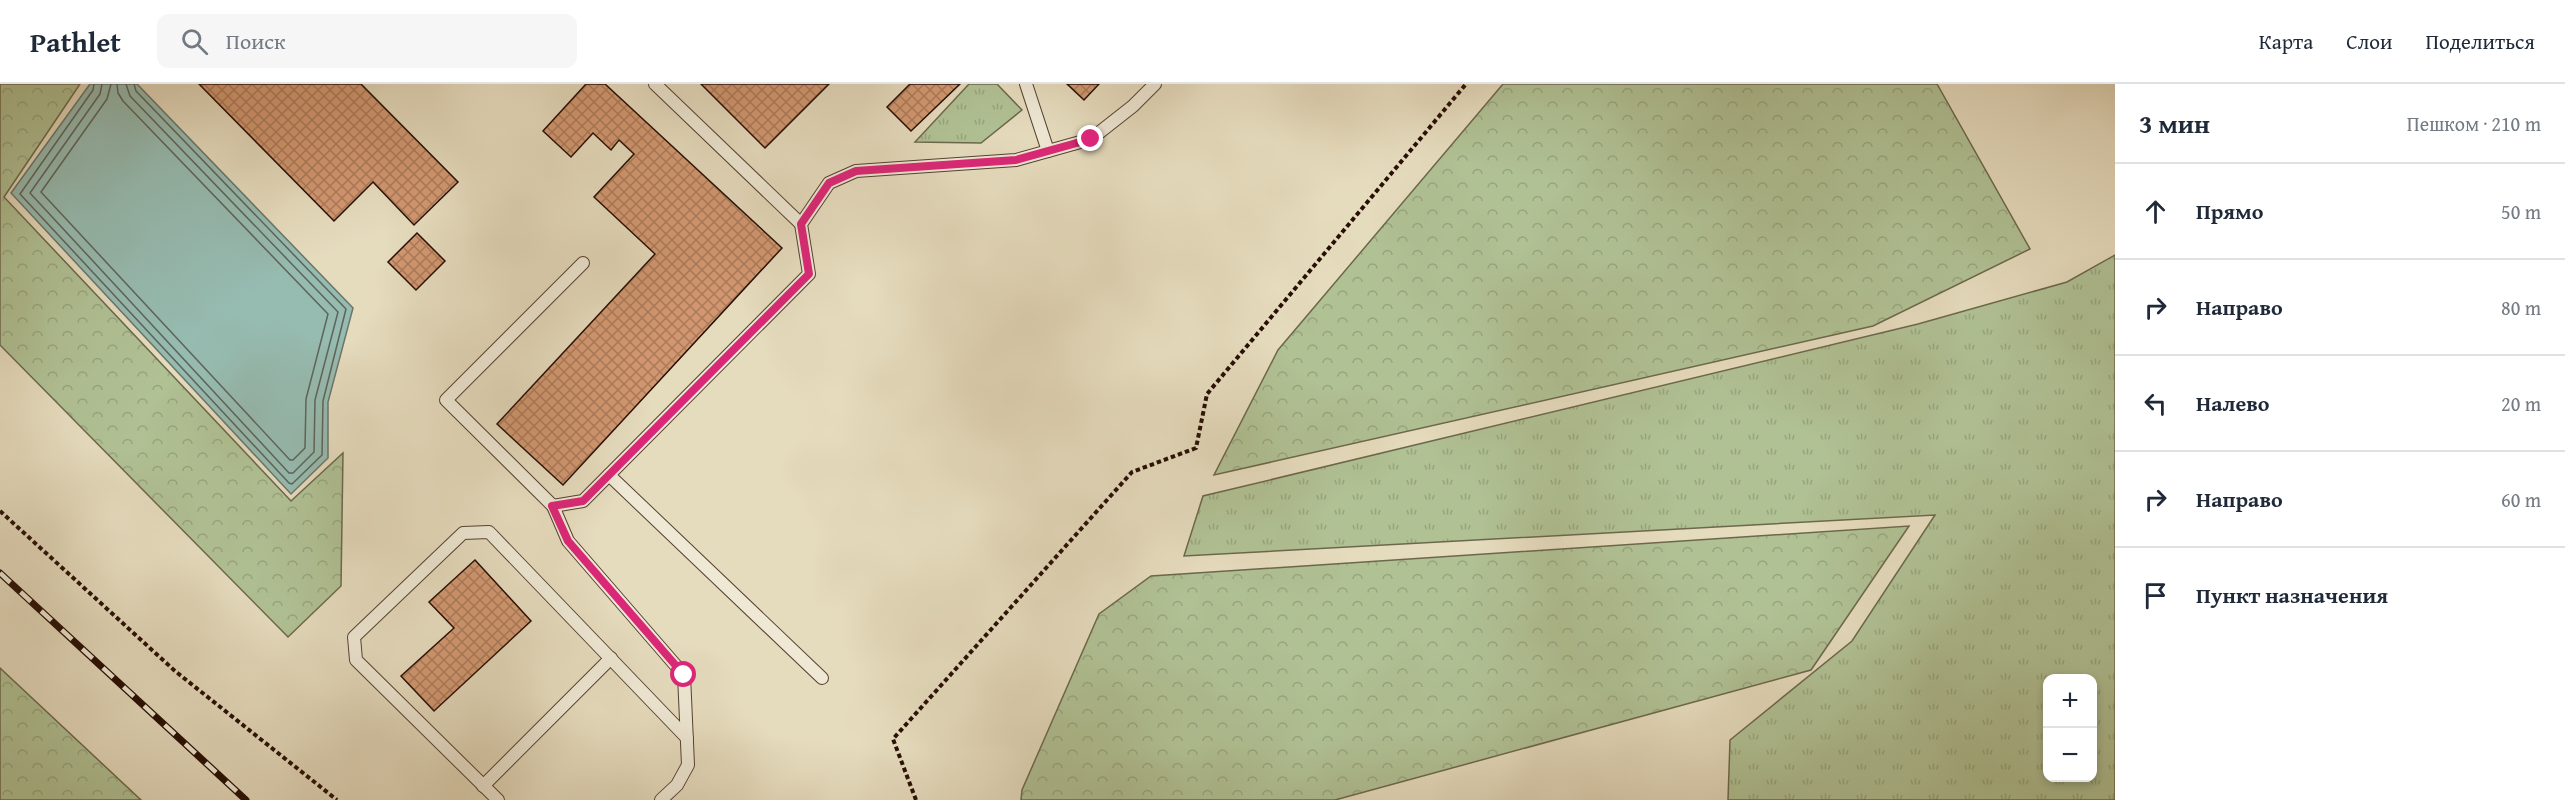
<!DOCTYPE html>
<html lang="ru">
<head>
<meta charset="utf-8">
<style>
	body { margin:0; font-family:"Gentium Book Plus",serif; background:#f6f6f7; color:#1f2937 }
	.controls { position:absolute; right:18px; bottom:18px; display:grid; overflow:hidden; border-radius:12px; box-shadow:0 3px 9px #0003 }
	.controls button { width:54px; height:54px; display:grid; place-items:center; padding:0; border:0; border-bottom:2px solid #e0e1e3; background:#fff; color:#1f2937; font:30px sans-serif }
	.stop { position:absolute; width:18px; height:18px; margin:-14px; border:4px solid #db2777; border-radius:50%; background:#fff }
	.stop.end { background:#db2777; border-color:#fff; box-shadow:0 2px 6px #0008 }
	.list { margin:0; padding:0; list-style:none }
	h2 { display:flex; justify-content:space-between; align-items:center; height:78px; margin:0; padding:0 24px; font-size:26px }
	h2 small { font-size:20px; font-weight:400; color:#747a83 }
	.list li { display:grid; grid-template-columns:39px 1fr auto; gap:18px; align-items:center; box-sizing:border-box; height:96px; padding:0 24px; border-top:2px solid #e0e1e3 }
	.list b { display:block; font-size:22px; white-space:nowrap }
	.list em { font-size:20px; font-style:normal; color:#747a83 }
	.icon { flex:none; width:33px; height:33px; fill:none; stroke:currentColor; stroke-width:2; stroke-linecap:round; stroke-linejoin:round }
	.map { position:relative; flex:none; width:2115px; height:716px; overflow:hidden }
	header { display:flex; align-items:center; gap:36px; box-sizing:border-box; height:84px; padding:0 30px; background:#fff; border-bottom:2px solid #e0e1e3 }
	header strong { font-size:28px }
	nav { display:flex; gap:33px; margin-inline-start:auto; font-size:21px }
	.search { width:420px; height:54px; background:#f6f6f7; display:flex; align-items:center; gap:15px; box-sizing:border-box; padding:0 21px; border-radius:12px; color:#747a83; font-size:22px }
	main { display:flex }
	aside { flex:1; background:#fff }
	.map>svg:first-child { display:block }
</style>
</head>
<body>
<header>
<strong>Pathlet</strong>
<div class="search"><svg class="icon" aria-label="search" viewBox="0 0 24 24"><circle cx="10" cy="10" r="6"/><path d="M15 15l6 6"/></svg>Поиск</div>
<nav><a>Карта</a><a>Слои</a><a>Поделиться</a></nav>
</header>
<main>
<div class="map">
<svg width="2115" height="716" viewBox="0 0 2115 716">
	<defs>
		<pattern id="grass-tufts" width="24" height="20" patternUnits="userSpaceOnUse" patternTransform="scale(1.5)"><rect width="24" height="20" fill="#b0c194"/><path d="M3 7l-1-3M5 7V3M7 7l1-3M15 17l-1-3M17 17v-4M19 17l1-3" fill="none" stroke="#97a57e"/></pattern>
		<pattern id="forest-crowns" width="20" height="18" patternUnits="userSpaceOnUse" patternTransform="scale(1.5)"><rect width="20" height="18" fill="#b0c194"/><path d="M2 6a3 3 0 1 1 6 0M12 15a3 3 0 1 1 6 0" fill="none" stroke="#97a57e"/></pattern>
		<pattern id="building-cross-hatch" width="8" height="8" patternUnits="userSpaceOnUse" patternTransform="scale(1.5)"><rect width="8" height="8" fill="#d29770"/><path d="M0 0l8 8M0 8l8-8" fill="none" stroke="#aa7a5a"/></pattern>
	</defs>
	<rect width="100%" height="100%" fill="#e5dbbd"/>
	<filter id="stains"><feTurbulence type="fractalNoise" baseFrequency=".00333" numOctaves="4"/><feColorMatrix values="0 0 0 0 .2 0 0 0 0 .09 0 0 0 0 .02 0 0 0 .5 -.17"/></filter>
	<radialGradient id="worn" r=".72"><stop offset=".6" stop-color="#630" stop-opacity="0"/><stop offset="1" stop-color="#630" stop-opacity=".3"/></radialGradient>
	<g fill="url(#grass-tufts)" stroke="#6c684c" stroke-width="1.5" fill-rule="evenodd">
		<polygon points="969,0 997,0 1022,26 981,59 915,58"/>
		<path d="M2115,171V716H1728L1730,656L1852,557L1935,431L1184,472L1203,412L1918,240L2067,198ZM2092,594V694H2048V594Z"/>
	</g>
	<g fill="url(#forest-crowns)" stroke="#6c684c" stroke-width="1.5">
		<polygon points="0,0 80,0 4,113 291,417 343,369 341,502 288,553 0,261"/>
		<polygon points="1503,0 1937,0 2030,165 1873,242 1214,391 1278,266"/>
		<polygon points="1909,442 1811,586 1335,716 1021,716 1022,706 1099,530 1151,492"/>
		<polygon points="0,584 141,716 0,716"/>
	</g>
	<polygon fill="#96bbb0" stroke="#6a766b" stroke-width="1.5" points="90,0 137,0 353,224 328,318 328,374 291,410 11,109"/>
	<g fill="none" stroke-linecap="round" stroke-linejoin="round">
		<g stroke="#5e645a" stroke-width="1.5">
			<polyline points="94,0 93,6 20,110 289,399 292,400 322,371 323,317 346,225 136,7 134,0"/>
			<polyline points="102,0 100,10 30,109 289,389 293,389 314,368 315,316 338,228 130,12 126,0"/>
			<polyline points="111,0 107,15 41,108 290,376 293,376 305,364 306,315 328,230 123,17 118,9 117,0"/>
		</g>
	</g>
	<g fill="url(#building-cross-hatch)" stroke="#270e04" stroke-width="1.5">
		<polygon points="199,0 361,0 458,98 414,141 373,98 334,137"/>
		<polygon points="586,0 605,0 782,164 563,401 497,340 655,170 594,113 634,70 619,56 611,66 593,49 571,73 543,47"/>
		<polygon points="701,0 829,0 765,64"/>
		<polygon points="910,0 960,0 911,47 887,23"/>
		<polygon points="1067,0 1099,0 1084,16"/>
		<polygon points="417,149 445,177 416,206 388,178"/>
		<polygon points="475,476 531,537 434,627 401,592 454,544 429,518"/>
	</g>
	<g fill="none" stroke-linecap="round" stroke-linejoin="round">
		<g stroke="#564132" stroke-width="14">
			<g id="lane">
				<polyline points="655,0 801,140"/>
				<polyline points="1026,0 1048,67"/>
				<polyline points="583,179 446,316 553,422 583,417 809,190 801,140 829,99 856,87 1016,76 1091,55 1133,22 1155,0"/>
				<polyline points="609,391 822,594"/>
				<polyline points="553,422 568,457 684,591 688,681 677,701 661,716"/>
				<polyline points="483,702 611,574"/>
				<polyline points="498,716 356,576 354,553 463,449 489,448 687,654"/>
			</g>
		</g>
		<g stroke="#270e04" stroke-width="4" stroke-dasharray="4.5 3" stroke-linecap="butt">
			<polyline points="0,427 175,587 337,716"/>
			<polyline points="916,716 893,655 1132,388 1196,364 1207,310 1466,0"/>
		</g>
		<use href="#lane" stroke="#eee8d4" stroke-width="12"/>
		<g stroke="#270e04" stroke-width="7">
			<polyline id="rail" points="0,489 246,716"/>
		</g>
		<use href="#rail" stroke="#eee8d4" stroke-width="4.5" stroke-dasharray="14" stroke-linecap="butt"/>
	</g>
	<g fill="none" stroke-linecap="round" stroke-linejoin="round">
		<polyline stroke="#db2777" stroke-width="8" points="684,591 568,457 552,422 583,417 809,190 801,140 829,99 856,87 1016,76 1091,55"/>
	</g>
	<rect width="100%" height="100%" filter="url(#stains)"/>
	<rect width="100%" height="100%" fill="url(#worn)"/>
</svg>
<div class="controls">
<button>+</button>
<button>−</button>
</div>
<div class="stop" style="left:684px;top:591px"></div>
<div class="stop end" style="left:1091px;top:55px"></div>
</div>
<aside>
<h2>3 мин<small>Пешком · 210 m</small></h2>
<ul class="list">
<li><svg class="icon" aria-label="ahead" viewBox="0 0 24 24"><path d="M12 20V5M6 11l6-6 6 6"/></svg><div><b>Прямо</b></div><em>50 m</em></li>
<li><svg class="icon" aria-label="right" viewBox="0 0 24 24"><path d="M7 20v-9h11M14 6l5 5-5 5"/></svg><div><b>Направо</b></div><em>80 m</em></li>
<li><svg class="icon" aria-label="left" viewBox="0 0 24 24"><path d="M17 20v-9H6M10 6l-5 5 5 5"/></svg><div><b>Налево</b></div><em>20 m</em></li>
<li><svg class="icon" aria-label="right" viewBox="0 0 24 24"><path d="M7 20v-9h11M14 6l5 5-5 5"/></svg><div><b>Направо</b></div><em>60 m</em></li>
<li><svg class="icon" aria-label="arrive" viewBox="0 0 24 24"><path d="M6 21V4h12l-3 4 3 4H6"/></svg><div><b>Пункт назначения</b></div></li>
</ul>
</aside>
</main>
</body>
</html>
